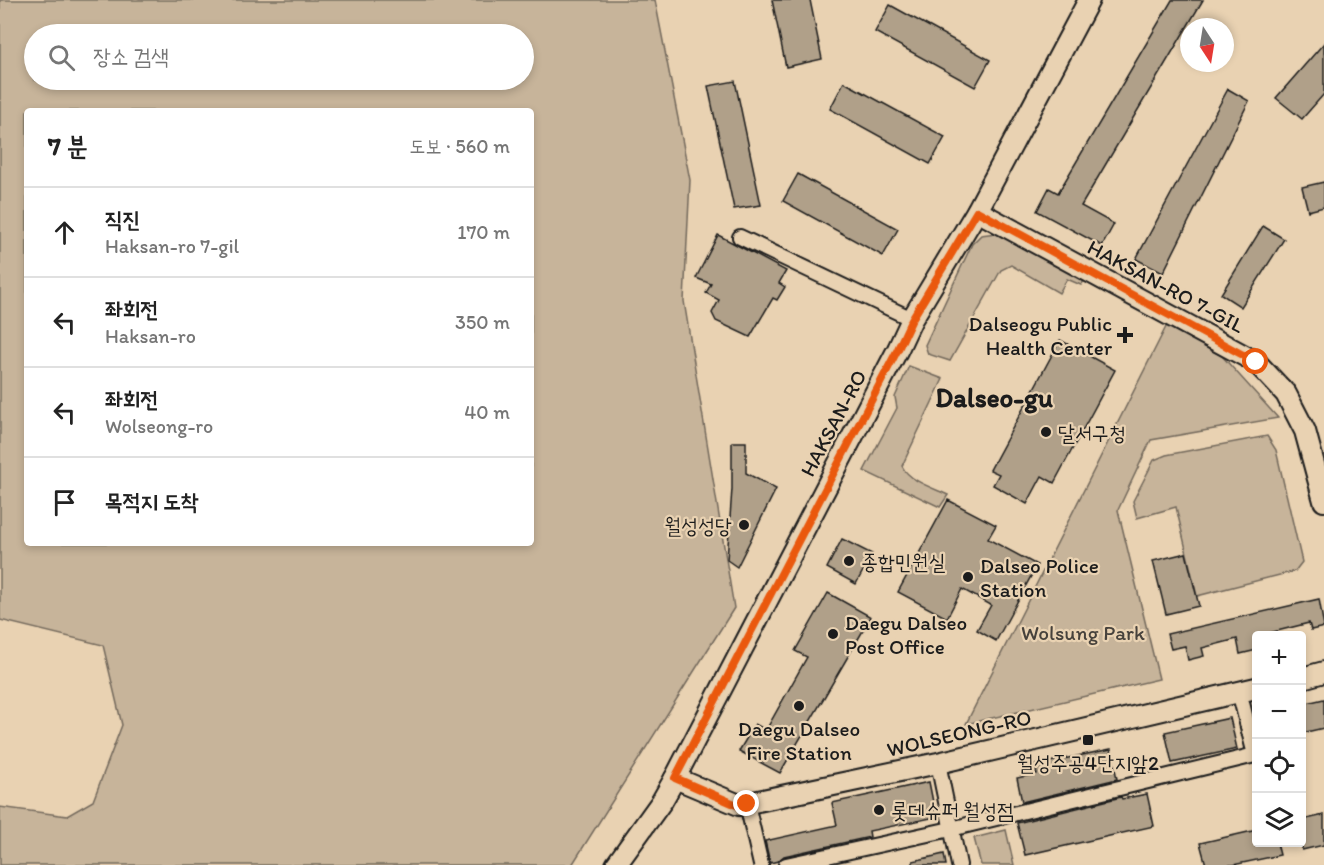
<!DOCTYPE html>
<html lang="ko">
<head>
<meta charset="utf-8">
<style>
	body { margin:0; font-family:Itim,"Poor Story",sans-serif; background:#f2f2f2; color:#222 }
	.controls { position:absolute; right:18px; bottom:18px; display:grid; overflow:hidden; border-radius:6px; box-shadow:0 3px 9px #0003 }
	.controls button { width:54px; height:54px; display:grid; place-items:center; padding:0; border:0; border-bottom:2px solid #e0e0e0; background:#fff; color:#222; font:30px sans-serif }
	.compass { position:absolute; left:1180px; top:18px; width:54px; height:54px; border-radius:50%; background:#fff; box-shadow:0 3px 9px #0003; rotate:168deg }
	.stop { position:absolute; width:18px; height:18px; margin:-14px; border:4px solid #ea580c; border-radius:50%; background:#fff }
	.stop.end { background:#ea580c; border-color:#fff; box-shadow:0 2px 6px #0008 }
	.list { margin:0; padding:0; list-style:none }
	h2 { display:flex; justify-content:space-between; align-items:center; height:78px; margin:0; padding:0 24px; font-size:26px }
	h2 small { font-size:20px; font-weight:400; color:#767676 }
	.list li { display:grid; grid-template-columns:39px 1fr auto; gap:18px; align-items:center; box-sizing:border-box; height:90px; padding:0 24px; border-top:2px solid #e0e0e0 }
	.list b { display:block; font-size:22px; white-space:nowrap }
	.list p { margin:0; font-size:20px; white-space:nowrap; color:#767676 }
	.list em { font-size:20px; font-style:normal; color:#767676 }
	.icon { flex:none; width:33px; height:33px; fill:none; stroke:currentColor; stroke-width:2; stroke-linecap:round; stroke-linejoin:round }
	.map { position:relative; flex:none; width:1324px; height:865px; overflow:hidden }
	.search { position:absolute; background:#fff; box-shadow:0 3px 9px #0003; left:24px; top:24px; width:510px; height:66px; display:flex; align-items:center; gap:15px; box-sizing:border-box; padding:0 21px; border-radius:33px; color:#767676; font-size:22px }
	.panel { position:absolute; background:#fff; box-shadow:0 3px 9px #0003; left:24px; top:108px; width:510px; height:438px; border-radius:6px }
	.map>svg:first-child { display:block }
</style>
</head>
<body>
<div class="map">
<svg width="1324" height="865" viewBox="0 0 1324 865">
	<rect width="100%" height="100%" fill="#e9d2b2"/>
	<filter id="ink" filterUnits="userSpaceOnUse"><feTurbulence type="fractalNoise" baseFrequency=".0167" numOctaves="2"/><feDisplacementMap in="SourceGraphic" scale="12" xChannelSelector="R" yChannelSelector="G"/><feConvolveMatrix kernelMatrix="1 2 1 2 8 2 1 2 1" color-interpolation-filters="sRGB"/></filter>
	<g filter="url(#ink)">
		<g fill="#c7b49a" stroke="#72685b" stroke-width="1.5" fill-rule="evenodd">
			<path d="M0,0H655L690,180L684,301L734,608L572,865H0V807L67,816L93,801L122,725L103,645L0,620ZM34,34H524V80H34ZM27,111H531V543H27Z"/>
			<polygon points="1004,232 1089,275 1081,285 1067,279 1059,293 1011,265 1001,270 950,361 928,354 925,345 972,244 981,235"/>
			<polygon points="1167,325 1222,356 1278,418 1151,440 1118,510 1159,679 966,724"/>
			<path d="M909,366L943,379L902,466C909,481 933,488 948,495L940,507L864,471L897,408L895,397Z"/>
			<polygon points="1267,436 1276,450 1302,562 1295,571 1197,596 1176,507 1137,518 1133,501 1154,460 1166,455"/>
			<polygon points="1006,830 1014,865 981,865 974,838"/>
		</g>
		<g fill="#b0a089" stroke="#1c1c1c" stroke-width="1.5">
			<polygon points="772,0 810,0 822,59 786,67"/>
			<polygon points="1172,0 1203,0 1081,206 1114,224 1102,246 1037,211 1049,188 1058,193"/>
			<polygon points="890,5 990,60 975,87 875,32"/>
			<polygon points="1324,43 1324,94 1302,119 1276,98"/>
			<polygon points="735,81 761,205 734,209 708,86"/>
			<polygon points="844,82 945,137 930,164 830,109"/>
			<polygon points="1228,89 1249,101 1163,273 1136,259"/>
			<polygon points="798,174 898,229 883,256 783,201"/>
			<polygon points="1324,182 1324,207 1308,211 1302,187"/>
			<polygon points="1263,226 1284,239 1241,307 1221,294"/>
			<polygon points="718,235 786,271 779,283 785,287 777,300 773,298 750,337 716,321 712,313 719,300 706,293 711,284 696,278"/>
			<polygon points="1060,340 1115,370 1054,483 1042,476 1027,504 993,485 999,474 990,470"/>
			<polygon points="732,442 746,442 746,473 776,489 737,567 727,560 732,489"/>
			<polygon points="948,500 996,525 988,539 1037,565 996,641 977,630 991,605 962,589 947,618 898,592"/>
			<polygon points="842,539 872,554 856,584 827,568"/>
			<polygon points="1186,553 1199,606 1166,614 1153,561"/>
			<polygon points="828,593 871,617 780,773 739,751 755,724 766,730 807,657 795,651"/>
			<polygon points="1319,599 1324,627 1311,630 1309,623 1269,633 1270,636 1257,636 1257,650 1240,654 1237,639 1202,648 1204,656 1188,660 1185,646 1171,649 1167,634"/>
			<polygon points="1324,699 1324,728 1302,733 1302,704"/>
			<polygon points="1230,718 1237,749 1172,763 1165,732"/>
			<polygon points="1111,749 1117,779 1022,802 1017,778 1037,774 1035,765"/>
			<polygon points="929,782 936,817 869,831 870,837 784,856 778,861 770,863 765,841 837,825 832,803"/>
			<polygon points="1147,794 1154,826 1025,855 1017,823 1121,797 1122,799"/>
			<polygon points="1324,815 1324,845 1302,850 1302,820"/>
			<polygon points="1257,830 1257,843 1277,843 1280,855 1233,865 1206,865 1200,843"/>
			<polygon points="944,854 946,865 913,865 913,861"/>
		</g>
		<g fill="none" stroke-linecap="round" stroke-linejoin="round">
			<g stroke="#1c1c1c" stroke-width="18">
				<g id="street">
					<polyline points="740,237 912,319"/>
					<polyline points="938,763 959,865"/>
					<polyline points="747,804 761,865"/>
					<polyline points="786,865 951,829 1255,755 1239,691"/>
				</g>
			</g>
			<g stroke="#1c1c1c" stroke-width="24">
				<g id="secondary">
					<polyline points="977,211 1256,362 1286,394 1305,431 1324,501"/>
					<polyline points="1302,678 1324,672"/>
					<polyline points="675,778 739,805 938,763 1256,688"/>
					<polyline points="616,865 662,801 675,778 898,349 912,319 977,211 1089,0"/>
				</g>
			</g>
			<use href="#street" stroke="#e9d2b2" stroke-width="14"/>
			<use href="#secondary" stroke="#e9d2b2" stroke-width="20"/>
		</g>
	</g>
	<g fill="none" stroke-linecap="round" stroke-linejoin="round" filter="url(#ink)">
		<polyline stroke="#ea580c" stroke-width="8" points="747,804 739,806 675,778 898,349 912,319 977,211 1256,362"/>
	</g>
	<g fill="#1c1c1c" stroke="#e9d2b2" stroke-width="2">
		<path d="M1122 326h6v6h6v6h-6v6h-6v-6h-6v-6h6z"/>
		<circle cx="1046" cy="432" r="6"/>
		<circle cx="744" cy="525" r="6"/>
		<circle cx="849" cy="561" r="6"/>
		<circle cx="968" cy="577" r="6"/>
		<circle cx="833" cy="634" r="6"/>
		<circle cx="799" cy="706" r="6"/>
		<rect x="1082" y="734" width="12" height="12" rx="3"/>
		<circle cx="879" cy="810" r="6"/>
	</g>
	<g text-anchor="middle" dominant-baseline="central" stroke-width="4.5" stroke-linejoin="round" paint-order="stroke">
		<g font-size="21" fill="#1c1c1c" stroke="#e9d2b2">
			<text transform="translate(1166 286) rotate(28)">HAKSAN-RO 7-GIL</text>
			<text transform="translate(833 423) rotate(-62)">HAKSAN-RO</text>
			<text transform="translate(959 733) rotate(-13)">WOLSEONG-RO</text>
		</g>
		<g font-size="21" fill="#1c1c1c" stroke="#e9d2b2" text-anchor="start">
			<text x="1112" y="323" text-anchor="end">Dalseogu Public<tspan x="1112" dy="24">Health Center</tspan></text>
			<text x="1058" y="432">달서구청</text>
			<text x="732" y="525" text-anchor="end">월성성당</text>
			<text x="861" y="561">종합민원실</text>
			<text x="980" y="565">Dalseo Police<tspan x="980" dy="24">Station</tspan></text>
			<text x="845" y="622">Daegu Dalseo<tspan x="845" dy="24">Post Office</tspan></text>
			<text x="799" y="728" text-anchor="middle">Daegu Dalseo<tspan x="799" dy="24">Fire Station</tspan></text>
			<text x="1088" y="762" text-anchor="middle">월성주공4단지앞2</text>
			<text x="891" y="810">롯데슈퍼 월성점</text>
		</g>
		<g font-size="21" fill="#47423c" stroke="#e9d2b2">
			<text x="1083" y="632">Wolsung Park</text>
		</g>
		<g font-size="27" font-weight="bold" fill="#1c1c1c" stroke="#e9d2b2">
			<text x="994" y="397">Dalseo-gu</text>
		</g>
	</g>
</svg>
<div class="controls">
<button>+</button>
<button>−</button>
<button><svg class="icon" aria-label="locate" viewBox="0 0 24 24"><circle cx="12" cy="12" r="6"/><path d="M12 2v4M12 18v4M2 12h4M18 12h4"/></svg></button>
<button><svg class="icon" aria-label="layers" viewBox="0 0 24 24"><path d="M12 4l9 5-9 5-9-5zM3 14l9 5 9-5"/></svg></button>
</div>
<svg class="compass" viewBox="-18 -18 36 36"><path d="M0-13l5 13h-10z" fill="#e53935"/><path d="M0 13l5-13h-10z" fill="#767676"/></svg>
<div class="stop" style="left:1256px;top:362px"></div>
<div class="stop end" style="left:747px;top:804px"></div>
<div class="search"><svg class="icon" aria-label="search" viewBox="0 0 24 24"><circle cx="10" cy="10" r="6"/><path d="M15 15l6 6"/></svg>장소 검색</div>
<section class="panel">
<h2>7 분<small>도보 · 560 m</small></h2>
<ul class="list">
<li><svg class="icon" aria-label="ahead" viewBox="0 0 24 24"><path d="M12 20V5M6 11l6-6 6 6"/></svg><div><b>직진</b><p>Haksan-ro 7-gil</p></div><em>170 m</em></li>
<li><svg class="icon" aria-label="left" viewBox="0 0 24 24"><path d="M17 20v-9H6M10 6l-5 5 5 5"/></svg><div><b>좌회전</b><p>Haksan-ro</p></div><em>350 m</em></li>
<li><svg class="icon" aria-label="left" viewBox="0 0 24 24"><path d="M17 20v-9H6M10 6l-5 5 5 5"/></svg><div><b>좌회전</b><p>Wolseong-ro</p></div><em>40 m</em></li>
<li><svg class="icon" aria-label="arrive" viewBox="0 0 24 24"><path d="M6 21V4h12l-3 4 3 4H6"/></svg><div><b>목적지 도착</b></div></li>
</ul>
</section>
</div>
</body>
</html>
